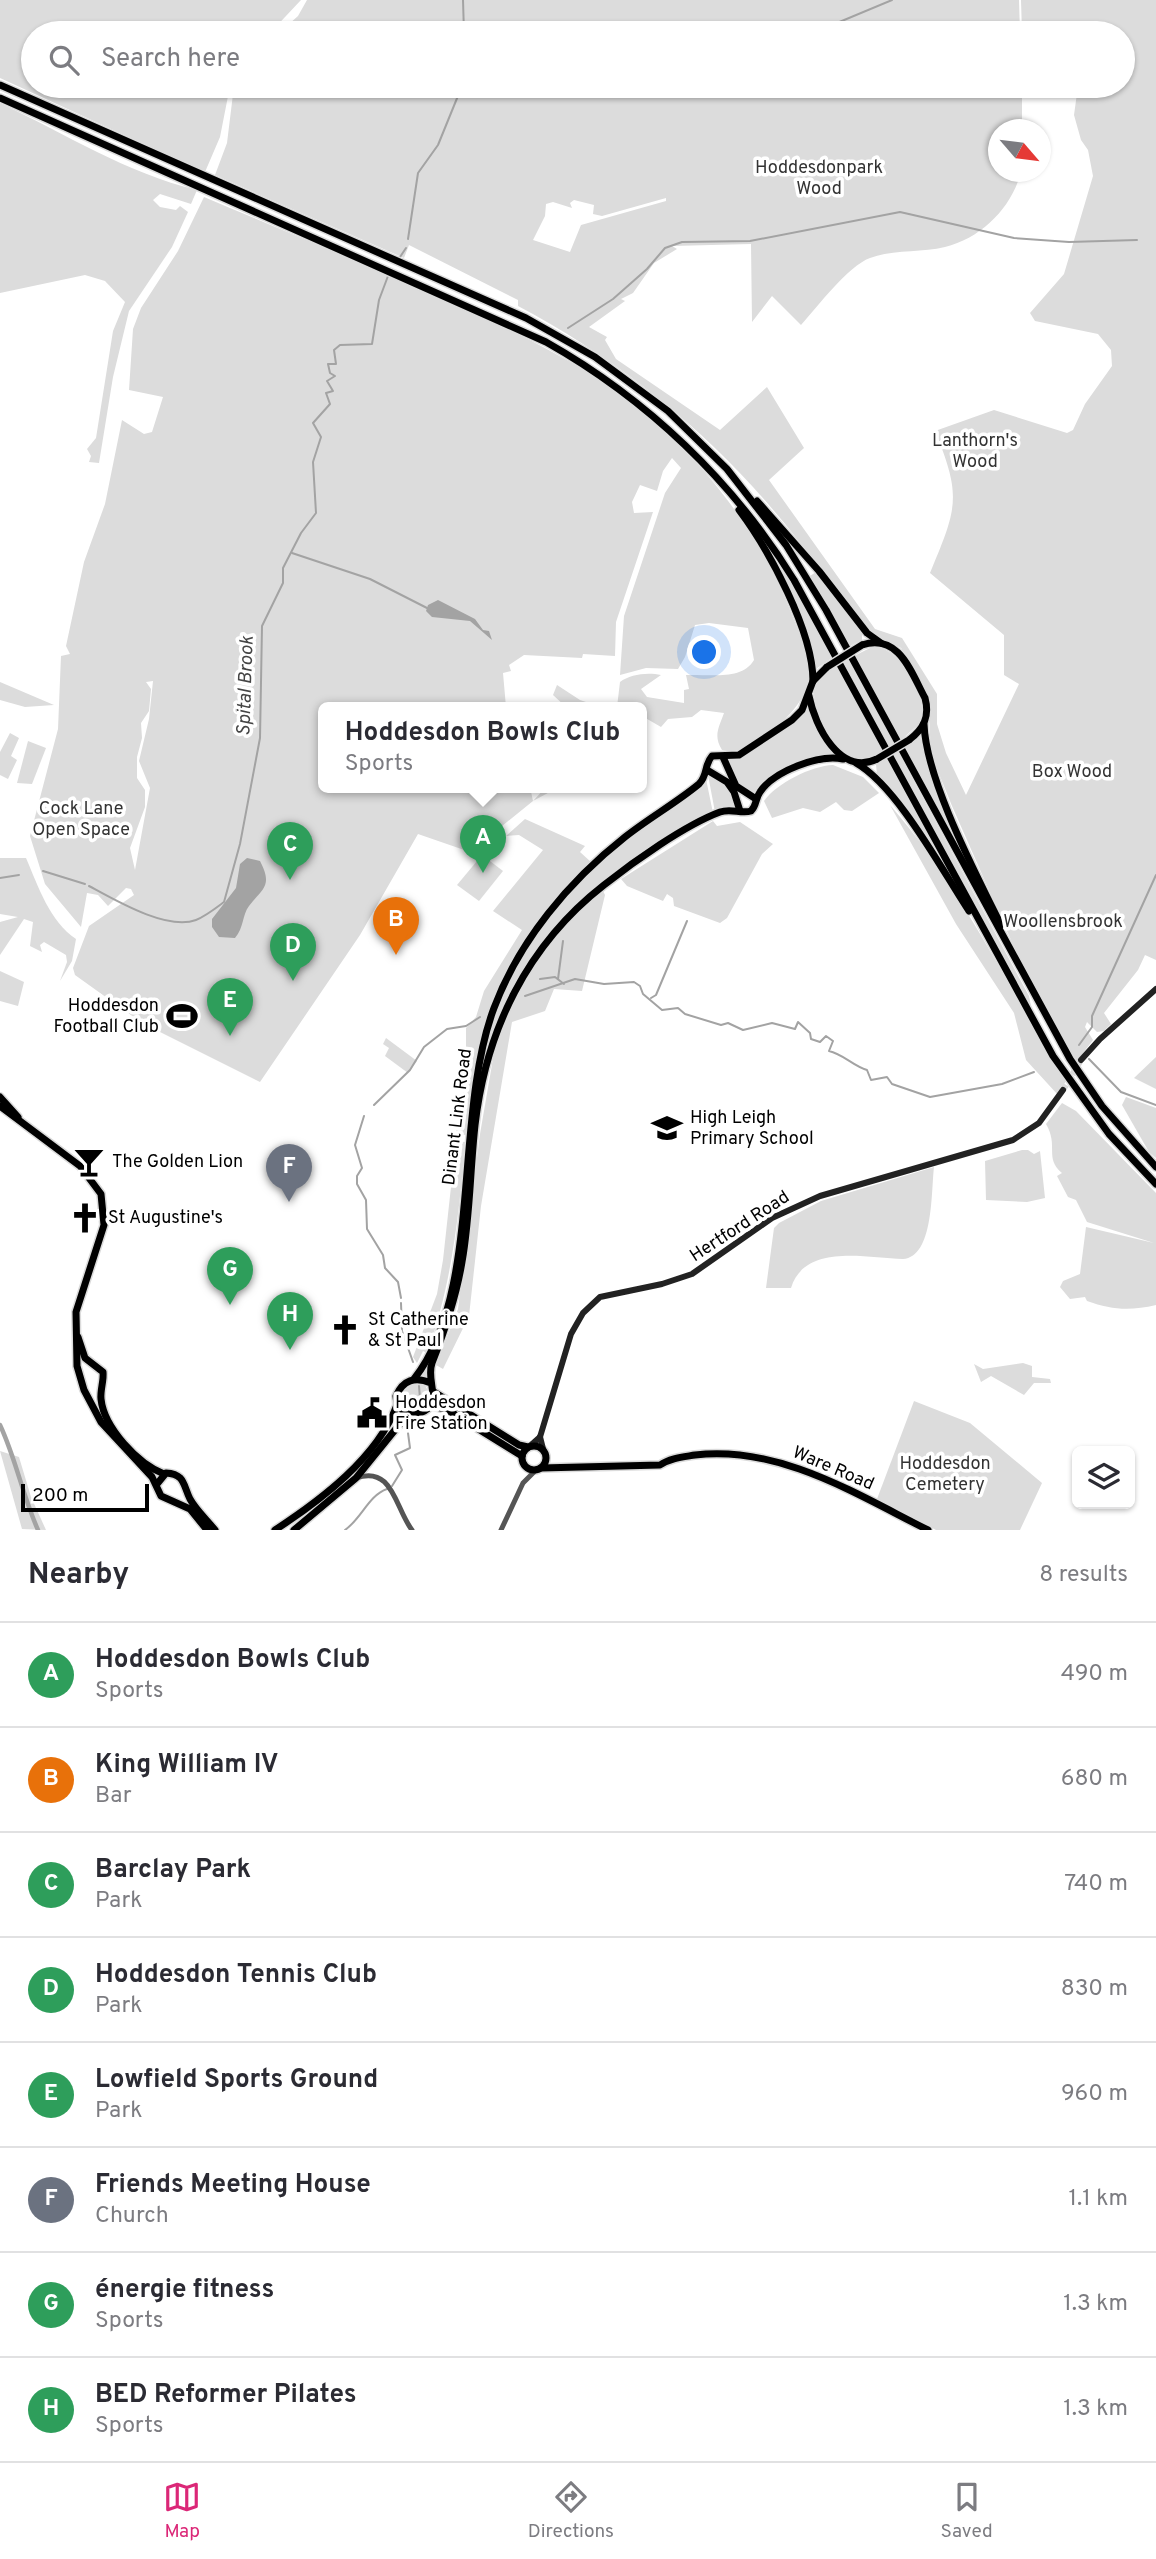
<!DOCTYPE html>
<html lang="en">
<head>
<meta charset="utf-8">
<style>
	body { margin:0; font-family:Overpass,sans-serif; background:#f2f2f3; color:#2b2b33 }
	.controls { position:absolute; right:21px; bottom:21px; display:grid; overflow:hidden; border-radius:10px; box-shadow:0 2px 5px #0004 }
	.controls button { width:63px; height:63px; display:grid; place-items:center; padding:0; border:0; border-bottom:2px solid #e1e1e2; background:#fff; color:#2b2b33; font:35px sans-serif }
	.compass { position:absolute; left:988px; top:119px; width:63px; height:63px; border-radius:50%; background:#fff; box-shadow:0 2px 5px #0004; rotate:118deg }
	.scale { position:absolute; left:21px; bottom:18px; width:128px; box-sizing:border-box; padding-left:7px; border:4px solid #000; border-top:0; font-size:19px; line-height:24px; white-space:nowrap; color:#000; -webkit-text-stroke:5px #fff; paint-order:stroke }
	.you { position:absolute; left:705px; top:653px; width:24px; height:24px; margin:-18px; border:5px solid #fff; border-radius:50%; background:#1a73e8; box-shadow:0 0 0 10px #1a73e833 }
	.badge { display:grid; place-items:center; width:46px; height:46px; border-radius:50%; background:#db2777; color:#fff; font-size:23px; font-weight:700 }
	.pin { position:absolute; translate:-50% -58px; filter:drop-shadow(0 2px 4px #0008) }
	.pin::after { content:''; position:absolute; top:37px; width:24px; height:21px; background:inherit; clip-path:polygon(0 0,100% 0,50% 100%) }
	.popup { position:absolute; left:318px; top:702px; width:329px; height:91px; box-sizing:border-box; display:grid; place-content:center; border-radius:10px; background:#fff; filter:drop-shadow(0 2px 5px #0005); font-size:23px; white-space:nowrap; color:#7c7c81 }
	.popup b { font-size:26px; color:#2b2b33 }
	.popup::after { content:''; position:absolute; left:50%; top:100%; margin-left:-14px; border:14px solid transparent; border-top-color:#fff }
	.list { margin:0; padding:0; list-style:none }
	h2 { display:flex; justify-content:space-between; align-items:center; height:91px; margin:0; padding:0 28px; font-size:30px }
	h2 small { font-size:23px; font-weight:400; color:#7c7c81 }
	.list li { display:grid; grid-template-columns:46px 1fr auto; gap:21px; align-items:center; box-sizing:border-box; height:105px; padding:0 28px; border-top:2px solid #e1e1e2 }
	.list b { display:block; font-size:26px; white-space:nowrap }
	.list p { margin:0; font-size:23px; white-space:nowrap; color:#7c7c81 }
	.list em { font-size:23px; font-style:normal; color:#7c7c81 }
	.icon { flex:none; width:38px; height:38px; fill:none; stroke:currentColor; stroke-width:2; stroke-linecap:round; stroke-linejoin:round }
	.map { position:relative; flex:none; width:1156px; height:1530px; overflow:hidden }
	.search { position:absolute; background:#fff; box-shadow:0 2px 5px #0004; left:21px; right:21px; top:21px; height:77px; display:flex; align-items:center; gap:18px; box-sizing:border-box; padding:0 24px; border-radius:38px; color:#7c7c81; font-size:26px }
	.sheet { height:931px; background:#fff }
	nav { display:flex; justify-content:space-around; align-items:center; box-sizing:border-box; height:98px; border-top:2px solid #e1e1e2; background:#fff; font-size:19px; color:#7c7c81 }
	nav a { display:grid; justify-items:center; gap:4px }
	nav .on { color:#db2777 }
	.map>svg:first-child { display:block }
</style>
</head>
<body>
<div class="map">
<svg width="1156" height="1530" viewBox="0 0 1156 1530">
	<rect width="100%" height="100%" fill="#fff"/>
	<g fill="#dcdcdc" fill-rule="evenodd">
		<polygon points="0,0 301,0 270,33 33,33 33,86 230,86 220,137 205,172 0,78"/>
		<polygon points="307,0 1019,0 1020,33 279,33 298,16"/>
		<path d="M1021,0H1156V960L1145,955L1138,970L1104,1013L1111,1024L1104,1031L1097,1032L1087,1022L1085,1027L1093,1040L1077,1061L1059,1034L1014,947L952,806L931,754L928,695L901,648L872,633L864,624C828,578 792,530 753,487C687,414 605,352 518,306V300L409,245L404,258L215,175L227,143L234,86H1022V129L998,130V172H1021C1012,207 982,238 945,247C921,253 894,249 870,258C848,266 818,306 801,325L772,296L752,322L751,244L672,246L677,249L654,263L633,293L621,299L625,301L589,327L607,337L605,340L616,359L720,430L767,387L804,448L769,480L875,629L902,638L937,694V724L946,753L966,795L1019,684L1004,675V635L930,573C957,508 962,497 935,431L994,410L1067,433L1073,430L1085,404L1112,366L1111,350L1098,334L1035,321L1030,313L1064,274L1093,176L1088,150L1081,140L1074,115L1078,86H1123V33H1022ZM666,198V201L581,225L570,252L533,240L545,216L546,204L553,202L572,208L570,203L574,200L594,205L593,214L602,216Z"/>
		<path d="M0,103C66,134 126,173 197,190L191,204L160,194L153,200L160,207L176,210L180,206L188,212L172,247L129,311L113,377L99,463L89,462L91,456L87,449L96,438L113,331L125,302L105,281L85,275L0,293Z"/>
		<path d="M204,197C287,232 370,266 452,303C505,328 557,351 606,384C686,438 754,520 790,610C809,658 824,683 781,723C766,737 742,756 722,750C713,736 719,727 724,713L701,710L692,717L668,719L661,727L642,716V707H617L620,682C630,674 648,672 661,675L641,689L647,697L684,703V690L689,689L686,675C708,674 742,681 754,660L748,628L709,623L695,625L685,657L678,669L646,668L620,675L624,616L665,493L681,468L672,458L663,471L657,491L640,485L632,502L634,513L653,512L616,622L615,656L583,654L582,658L524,655L509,665L511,671L503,673L506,707H324V787H530L533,801L546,787H559L533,801L470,852L418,834L360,935L260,1082L142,1023L75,975L73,968L89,926L134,895L131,889L126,888L108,906L98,895L87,893L81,927L45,884L30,836L58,729L61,656L70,654L66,646L84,562L105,504L122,420L144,434L152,432L163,397L129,390L133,329L141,308L178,251ZM153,681L149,719L139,761L150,788L135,870L130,848L145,807V790L137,778V757L142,738L141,723L149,711L151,689L146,682Z"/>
		<polygon points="816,572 862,630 862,640 850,646 810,576"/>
		<polygon points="785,573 833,657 816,669 809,644 782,575"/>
		<path d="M874,646C902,650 930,696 920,723L900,741L854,656Z"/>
		<polygon points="849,659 894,744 889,747 844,662"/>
		<path d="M838,666L883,751C873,758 865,762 852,758C835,753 806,700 816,683C821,674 829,670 838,666Z"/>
		<polygon points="0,682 54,705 25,707 0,700"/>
		<polygon points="557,685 580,700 601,707 566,707 553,695"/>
		<path d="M807,704L834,754C804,753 774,774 755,793C739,785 732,779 729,760L742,757Z"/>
		<polygon points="10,733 19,738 11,756 17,760 8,779 0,775 0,752"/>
		<polygon points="920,737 954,831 951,834 904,746"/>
		<polygon points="28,741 46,748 32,784 17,783"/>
		<polygon points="897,750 1029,996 1031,1006 892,753"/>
		<polygon points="887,757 938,850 935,852 877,775 876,764"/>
		<path d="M833,765L863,777L879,793L852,811L844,810L836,802L820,812L803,808L772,818L764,801C777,783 811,766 833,765Z"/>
		<path d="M708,775C724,781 732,790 735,807H723L715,812Z"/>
		<path d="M706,779L713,813C596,882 503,946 478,1090C469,1144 469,1200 461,1254C457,1282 450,1310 441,1337C436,1349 428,1363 427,1377L421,1375C434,1358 441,1333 447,1312C475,1210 459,1099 500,1000C528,933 578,877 635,833C658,815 687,801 706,779Z"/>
		<path d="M890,805C962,888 1008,988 1066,1081L1058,1095L1026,1060L1014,1013L956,924Z"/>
		<path d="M525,819L585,846L580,852L591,862C565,895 537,926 514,960C479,1011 473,1075 466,1135L456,1134L466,1074V1028L476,1017L484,991L522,930L493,911L543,850L519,835L506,836Z"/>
		<polygon points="713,821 717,826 740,822 773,844 762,854 727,918 720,923 674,906 673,898 667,894 663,901 627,886 621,879"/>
		<polygon points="482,855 503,871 479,901 457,885"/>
		<path d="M0,858H26C38,886 50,922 76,939L72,961L60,981L67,962L66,955L44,942L40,945L42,952L30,946L33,922L24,919L0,955V922L18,917L0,914Z"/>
		<polygon points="603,891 605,895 582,991 554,989 545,1011 512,1022 481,1206 469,1316 443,1369 436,1365 458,1309 480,1134 495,1047 514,998 541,955 572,918"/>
		<polygon points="0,971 24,982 18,1006 0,1001"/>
		<polygon points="386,1038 417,1061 408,1073 385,1056 389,1048 383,1044"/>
		<polygon points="1156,1057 1156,1089 1134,1078"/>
		<polygon points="1126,1097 1156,1108 1156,1158 1149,1152 1122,1105"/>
		<path d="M1062,1103L1076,1111L1156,1193V1305C1130,1311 1112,1310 1087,1301L1085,1297L1070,1299L1060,1287L1063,1281L1080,1274L1086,1227L1154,1243L1087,1222L1076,1200L1068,1197L1057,1176L1062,1173C1044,1158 1059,1146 1046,1124Z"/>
		<path d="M456,1141L465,1142C459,1215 452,1284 427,1353L423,1351L417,1363L413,1357L437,1294L443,1260Z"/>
		<polygon points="1022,1150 1028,1150 1034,1154 1040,1151 1045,1198 1027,1202 986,1200 985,1161"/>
		<path d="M934,1167C931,1191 934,1257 903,1259C865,1258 805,1243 791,1288H766L774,1228L779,1223L821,1201Z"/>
		<polygon points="1023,1363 1032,1366 1032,1377 1050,1379 1051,1383 1034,1383 1024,1395 991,1376 981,1382 974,1364 983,1369"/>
		<polygon points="411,1384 425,1385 430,1395 426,1405 413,1411 399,1404 399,1396"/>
		<polygon points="914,1401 970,1423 1042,1483 1020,1530 936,1530 877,1499"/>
		<polygon points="0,1451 19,1457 31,1497 46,1530 22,1529"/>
	</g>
	<g fill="#a3a3a3">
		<polygon points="438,600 475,619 483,630 489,631 492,640 470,621 432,617 426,611 428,605"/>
		<path d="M247,858L260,861C273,886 263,888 249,906C242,915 244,928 235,938L219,937L212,927V919L236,888L240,864Z"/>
	</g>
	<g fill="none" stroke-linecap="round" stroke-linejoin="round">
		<g stroke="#a3a3a3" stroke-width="2">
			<polyline points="463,0 464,33"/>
			<polyline points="813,33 892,0"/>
			<polyline points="408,239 418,173 438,145 462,86"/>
			<polyline points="400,257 406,248"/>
			<polyline points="568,328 613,299 647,269 665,248 682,242 750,241 900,212 1014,238 1069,242 1137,240"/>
			<polyline points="292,553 370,579 427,608"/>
			<polyline points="43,871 85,884"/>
			<polyline points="0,878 19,875"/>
			<path d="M89,886C115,900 167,931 196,920C206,916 216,908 224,902L240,844L260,738L262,626L283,583V568L301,533L316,513L313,462L321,437L313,423L330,404L326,393L333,391L327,381L335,376L330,373L328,364H336L334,350L340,345L372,344L379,300L388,276"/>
			<polyline points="540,979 555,977 564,984"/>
			<polyline points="558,979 563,941"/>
			<path d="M525,996L575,979L604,984L634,982L640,986L643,994L662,1010L678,1008L685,1014L721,1025L728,1023L743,1030L772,1023L795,1029L798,1022L810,1033L811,1039L820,1042L826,1036L833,1041L829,1051C843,1054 853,1066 867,1070L871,1080L887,1077L892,1084L930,1097L1002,1084L1034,1072"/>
			<polyline points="651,998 656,995 687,921"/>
			<polyline points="1079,1045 1092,1027 1092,1016 1156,875"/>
			<polyline points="1089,1059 1121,1092 1156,1105"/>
			<polyline points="374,1105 410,1070 424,1047 447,1029 466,1026 480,1017"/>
			<polyline points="364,1116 355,1145 362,1168 357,1176 357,1184 366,1200 367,1229 383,1255 385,1268 398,1282 401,1298"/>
			<polyline points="401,1303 402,1331 413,1362"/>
			<polyline points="419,1386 420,1399"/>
			<polyline points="392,1486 402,1470 395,1455 410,1448 408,1433"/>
			<path d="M345,1530C361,1519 369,1495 387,1489"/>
		</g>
		<path stroke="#a3a3a3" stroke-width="4.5" d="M0,1425C16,1459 22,1494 38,1530"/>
		<polyline stroke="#d9d9d9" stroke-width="6" stroke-dasharray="6 3" stroke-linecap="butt" points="1063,1090 1081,1060"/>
		<g stroke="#dbdbdb" stroke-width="10">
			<g id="primary">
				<path d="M862,645C899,633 911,672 925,698C930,716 924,729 909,740"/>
				<path d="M809,696C815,726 840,777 877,759"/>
				<polyline points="723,757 736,786 756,799"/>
				<polyline points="707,770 727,782 734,792 740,811"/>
				<polyline points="0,1097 18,1117"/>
				<polyline points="0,1106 80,1166 101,1194 104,1225 76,1312 77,1366 84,1390 101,1422 152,1477 161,1496 190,1509 207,1530"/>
				<path d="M78,1337L85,1358L103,1372C104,1381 100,1390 101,1399C104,1428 138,1464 164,1474"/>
				<path d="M414,1379C483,1292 453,1117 494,1008C519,941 569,881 625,837C649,818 676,803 699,784C708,775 704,765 712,756L739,755L792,720L802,710L813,681L827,667"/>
				<path d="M431,1383C415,1376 403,1380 396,1396L397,1405C403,1412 410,1417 420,1413C445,1404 425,1382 432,1363C445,1330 456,1298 462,1262C470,1217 470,1171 475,1125C486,1030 527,945 604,885C633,862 685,825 720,812C731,808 741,814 751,811C757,805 755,799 760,792C774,771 819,754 843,759"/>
				<polyline points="434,1392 519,1445 528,1447"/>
				<polyline points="431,1406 446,1409 522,1456"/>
				<circle cx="534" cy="1458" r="12"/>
				<path d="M541,1468L660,1465C670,1458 683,1457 695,1455C779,1445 856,1494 928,1530"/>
				<path d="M157,1484L166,1473C185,1474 183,1485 190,1499C196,1510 207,1520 215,1530"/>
				<path d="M275,1530C321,1500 377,1458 397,1405"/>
				<polyline points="294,1530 356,1478 399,1425 413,1415"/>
			</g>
		</g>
		<g stroke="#dbdbdb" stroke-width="10">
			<g id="trunk">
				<polyline points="0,85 526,318 595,357 668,411 727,469 786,545 826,610 1070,1059 1102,1106 1156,1167"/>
				<path d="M0,98L546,342C647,399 733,481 794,580L1053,1056L1109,1134L1156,1184"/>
				<polyline points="757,501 819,571 867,633 881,643"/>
				<path d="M739,510C769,550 813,631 813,681"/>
				<path d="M924,724C926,780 976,874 1001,925"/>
				<path d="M856,763C897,786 942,870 969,911"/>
			</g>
		</g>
		<g stroke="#555" stroke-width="5">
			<path d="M356,1478C393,1465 395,1508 412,1530"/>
			<polyline points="501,1530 523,1483 536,1470"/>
		</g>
		<g stroke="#222" stroke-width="6">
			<polyline points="1081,1060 1100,1039 1156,989"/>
			<polyline points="540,1437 543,1449"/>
			<polyline points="530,1446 540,1437 571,1334 583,1313 600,1297 662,1284 692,1274 772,1218 820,1196 1013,1140 1039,1123 1063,1090"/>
		</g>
		<use href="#primary" stroke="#000" stroke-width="7"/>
		<use href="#trunk" stroke="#000" stroke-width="7"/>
		<g stroke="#dbdbdb" stroke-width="10" stroke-linecap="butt">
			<g id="primary-bridge">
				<polyline points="827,667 862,645"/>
				<polyline points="877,759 909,740"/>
			</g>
		</g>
		<use href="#primary-bridge" stroke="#000" stroke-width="7"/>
	</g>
	<defs>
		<g id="stadium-bare" transform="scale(2.415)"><path d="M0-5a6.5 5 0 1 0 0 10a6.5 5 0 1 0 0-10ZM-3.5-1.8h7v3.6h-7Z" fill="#000" stroke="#fff" stroke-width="2.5" paint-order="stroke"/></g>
		<g id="school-bare" transform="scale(2.415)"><path d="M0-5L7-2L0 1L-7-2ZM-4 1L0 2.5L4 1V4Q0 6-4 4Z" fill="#000" stroke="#fff" stroke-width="2.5" paint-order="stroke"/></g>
		<g id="bar-bare" transform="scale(2.415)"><path d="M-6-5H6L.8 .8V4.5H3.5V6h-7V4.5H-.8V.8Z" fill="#000" stroke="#fff" stroke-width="2.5" paint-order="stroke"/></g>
		<g id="church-bare" transform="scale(2.415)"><path d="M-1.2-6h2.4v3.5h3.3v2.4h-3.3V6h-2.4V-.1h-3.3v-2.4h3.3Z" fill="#000" stroke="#fff" stroke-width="2.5" paint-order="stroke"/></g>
		<g id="civic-bare" transform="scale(2.415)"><path d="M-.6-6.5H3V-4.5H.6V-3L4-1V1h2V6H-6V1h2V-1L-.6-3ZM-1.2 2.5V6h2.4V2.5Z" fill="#000" stroke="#fff" stroke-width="2.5" paint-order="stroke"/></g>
	</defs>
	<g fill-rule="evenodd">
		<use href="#stadium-bare" x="182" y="1016"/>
		<use href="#school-bare" x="667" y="1128"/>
		<use href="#bar-bare" x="89" y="1162"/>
		<use href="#church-bare" x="85" y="1218"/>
		<use href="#church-bare" x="345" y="1330"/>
		<use href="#civic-bare" x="372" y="1413"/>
	</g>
	<g text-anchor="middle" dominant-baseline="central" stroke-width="7" stroke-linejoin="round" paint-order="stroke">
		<g font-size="18" fill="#333" stroke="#fff">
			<text x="819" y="168">Hoddesdonpark<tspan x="819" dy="21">Wood</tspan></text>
			<text x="975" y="441">Lanthorn's<tspan x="975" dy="21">Wood</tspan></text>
			<text x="1072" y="772">Box Wood</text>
			<text x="81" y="809">Cock Lane<tspan x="81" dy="21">Open Space</tspan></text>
			<text x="1063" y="922">Woollensbrook</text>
			<text x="945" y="1464">Hoddesdon<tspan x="945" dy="21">Cemetery</tspan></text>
		</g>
		<g font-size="18" fill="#000" stroke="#fff" text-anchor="start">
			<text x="159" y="1006" text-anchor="end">Hoddesdon<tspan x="159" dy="21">Football Club</tspan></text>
			<text x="690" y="1118">High Leigh<tspan x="690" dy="21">Primary School</tspan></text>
			<text x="112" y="1162">The Golden Lion</text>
			<text x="108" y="1218">St Augustine's</text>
			<text x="368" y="1320">St Catherine<tspan x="368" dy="21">&amp; St Paul</tspan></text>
			<text x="395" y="1403">Hoddesdon<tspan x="395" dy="21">Fire Station</tspan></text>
		</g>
		<g font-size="18" fill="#000" stroke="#fff">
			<text transform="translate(458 1117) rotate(-83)">Dinant Link Road</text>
			<text transform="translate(740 1227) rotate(-33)">Hertford Road</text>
			<text transform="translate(833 1469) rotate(23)">Ware Road</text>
		</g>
		<g font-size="19" font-style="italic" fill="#444" stroke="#fff">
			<text transform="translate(246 686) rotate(-88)">Spital Brook</text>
		</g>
	</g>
</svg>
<div class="controls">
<button><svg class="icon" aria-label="layers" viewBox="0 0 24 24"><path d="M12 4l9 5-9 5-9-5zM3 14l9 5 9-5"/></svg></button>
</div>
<svg class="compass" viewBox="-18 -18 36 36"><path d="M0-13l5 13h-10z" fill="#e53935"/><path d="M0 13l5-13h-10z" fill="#7c7c81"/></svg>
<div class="scale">200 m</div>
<div class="you"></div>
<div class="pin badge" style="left:483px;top:873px;background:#2e9e5b">A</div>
<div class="popup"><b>Hoddesdon Bowls Club</b>Sports</div>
<div class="pin badge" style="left:396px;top:955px;background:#e8710a">B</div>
<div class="pin badge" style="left:290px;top:880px;background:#2e9e5b">C</div>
<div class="pin badge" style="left:293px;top:981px;background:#2e9e5b">D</div>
<div class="pin badge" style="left:230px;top:1036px;background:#2e9e5b">E</div>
<div class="pin badge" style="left:289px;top:1202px;background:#6b7280">F</div>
<div class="pin badge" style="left:230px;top:1305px;background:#2e9e5b">G</div>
<div class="pin badge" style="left:290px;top:1350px;background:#2e9e5b">H</div>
<div class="search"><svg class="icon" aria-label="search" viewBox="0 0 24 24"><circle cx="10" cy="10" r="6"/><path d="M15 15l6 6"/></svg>Search here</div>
</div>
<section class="sheet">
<h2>Nearby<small>8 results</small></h2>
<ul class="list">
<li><span class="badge" style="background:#2e9e5b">A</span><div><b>Hoddesdon Bowls Club</b><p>Sports</p></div><em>490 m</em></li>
<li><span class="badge" style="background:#e8710a">B</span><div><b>King William IV</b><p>Bar</p></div><em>680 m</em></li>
<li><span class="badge" style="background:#2e9e5b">C</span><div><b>Barclay Park</b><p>Park</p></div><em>740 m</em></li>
<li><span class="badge" style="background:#2e9e5b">D</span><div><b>Hoddesdon Tennis Club</b><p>Park</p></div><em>830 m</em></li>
<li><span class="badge" style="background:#2e9e5b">E</span><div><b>Lowfield Sports Ground</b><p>Park</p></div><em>960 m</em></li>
<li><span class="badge" style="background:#6b7280">F</span><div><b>Friends Meeting House</b><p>Church</p></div><em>1.1 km</em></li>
<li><span class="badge" style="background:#2e9e5b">G</span><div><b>énergie fitness</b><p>Sports</p></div><em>1.3 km</em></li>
<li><span class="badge" style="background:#2e9e5b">H</span><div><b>BED Reformer Pilates</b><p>Sports</p></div><em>1.3 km</em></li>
</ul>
</section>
<nav>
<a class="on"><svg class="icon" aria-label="map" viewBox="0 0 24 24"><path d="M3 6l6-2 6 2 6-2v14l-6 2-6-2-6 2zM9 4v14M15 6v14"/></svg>Map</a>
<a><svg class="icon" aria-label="directions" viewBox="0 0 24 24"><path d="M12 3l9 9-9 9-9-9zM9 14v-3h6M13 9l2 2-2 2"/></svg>Directions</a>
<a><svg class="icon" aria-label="saved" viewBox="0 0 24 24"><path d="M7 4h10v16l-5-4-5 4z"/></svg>Saved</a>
</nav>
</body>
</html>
